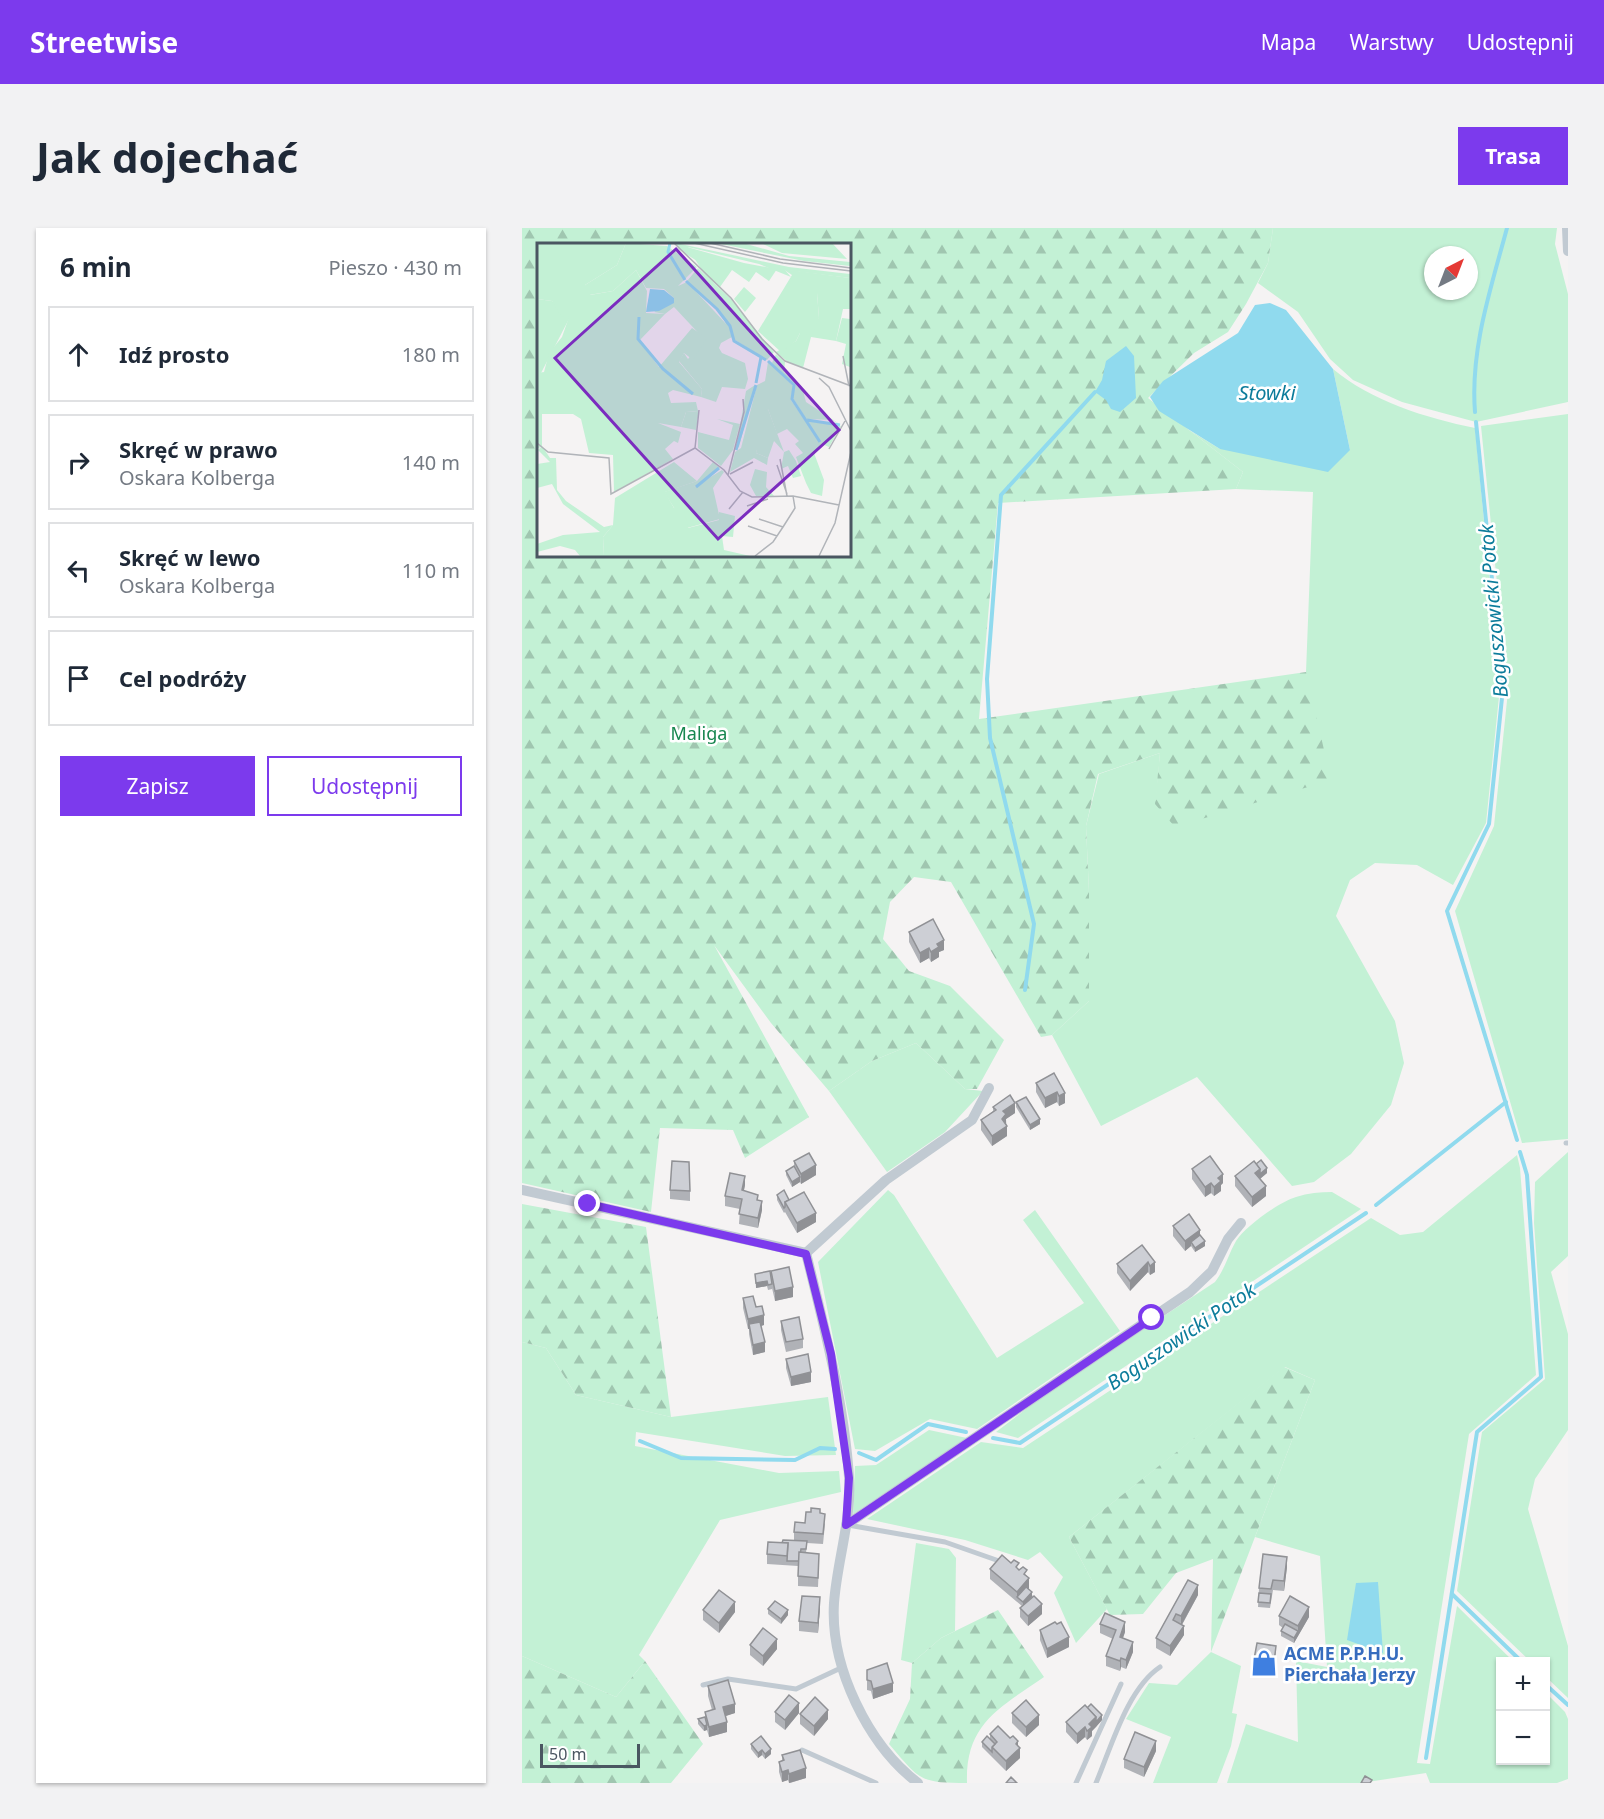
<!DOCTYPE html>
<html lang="pl">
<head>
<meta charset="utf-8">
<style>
	body { margin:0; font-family:"Noto Sans",sans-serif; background:#f2f2f3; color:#1f2937 }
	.controls { position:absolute; right:18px; bottom:18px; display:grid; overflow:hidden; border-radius:0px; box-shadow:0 2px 4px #0004 }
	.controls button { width:54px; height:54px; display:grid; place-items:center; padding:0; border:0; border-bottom:2px solid #e0e1e3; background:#fff; color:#1f2937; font:30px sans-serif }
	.compass { position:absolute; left:902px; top:18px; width:54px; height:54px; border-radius:50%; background:#fff; box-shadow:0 2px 4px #0004; rotate:42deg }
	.scale { position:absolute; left:18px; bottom:15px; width:100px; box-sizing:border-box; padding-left:6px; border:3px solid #4a5661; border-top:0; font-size:16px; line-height:21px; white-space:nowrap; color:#4a5661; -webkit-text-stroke:4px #fff; paint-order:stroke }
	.stop { position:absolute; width:18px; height:18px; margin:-14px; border:4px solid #7c3aed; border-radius:50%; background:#fff }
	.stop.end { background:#7c3aed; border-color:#fff; box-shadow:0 2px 6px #0008 }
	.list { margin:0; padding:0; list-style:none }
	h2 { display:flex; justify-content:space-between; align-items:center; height:78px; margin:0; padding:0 24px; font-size:26px }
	h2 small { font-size:20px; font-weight:400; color:#747a83 }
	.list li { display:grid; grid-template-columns:39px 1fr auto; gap:18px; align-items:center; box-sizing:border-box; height:96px; margin:0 12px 12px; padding:0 12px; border:2px solid #e0e1e3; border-radius:0px }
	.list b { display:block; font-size:22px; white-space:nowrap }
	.list p { margin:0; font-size:20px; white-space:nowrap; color:#747a83 }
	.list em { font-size:20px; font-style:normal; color:#747a83 }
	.actions { display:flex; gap:12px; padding:18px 24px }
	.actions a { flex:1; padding:14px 0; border:2px solid #7c3aed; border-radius:0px; text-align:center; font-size:21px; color:#7c3aed }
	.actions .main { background:#7c3aed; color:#fff }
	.icon { flex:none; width:33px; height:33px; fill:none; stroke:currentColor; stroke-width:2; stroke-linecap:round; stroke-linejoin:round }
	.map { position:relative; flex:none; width:1046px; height:1555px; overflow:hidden; border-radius:0px }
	header { display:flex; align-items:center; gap:36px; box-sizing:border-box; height:84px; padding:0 30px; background:#7c3aed; color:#fff }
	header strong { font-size:28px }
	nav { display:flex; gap:33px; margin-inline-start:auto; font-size:21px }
	.intro { display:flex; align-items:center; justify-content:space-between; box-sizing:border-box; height:144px; padding:0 36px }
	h1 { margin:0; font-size:42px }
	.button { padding:15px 27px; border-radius:0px; background:#7c3aed; color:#fff; font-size:21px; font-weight:700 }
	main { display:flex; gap:36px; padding:0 36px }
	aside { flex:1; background:#fff; border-radius:0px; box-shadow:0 2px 4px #0004 }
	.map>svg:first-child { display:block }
</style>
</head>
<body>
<header>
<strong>Streetwise</strong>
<nav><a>Mapa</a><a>Warstwy</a><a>Udostępnij</a></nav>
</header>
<div class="intro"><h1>Jak dojechać</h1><a class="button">Trasa</a></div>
<main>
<aside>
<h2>6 min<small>Pieszo · 430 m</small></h2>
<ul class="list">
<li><svg class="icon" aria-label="ahead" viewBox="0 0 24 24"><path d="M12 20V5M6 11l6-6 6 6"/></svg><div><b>Idź prosto</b></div><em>180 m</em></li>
<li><svg class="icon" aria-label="right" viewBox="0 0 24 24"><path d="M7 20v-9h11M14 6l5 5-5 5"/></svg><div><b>Skręć w prawo</b><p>Oskara Kolberga</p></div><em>140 m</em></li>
<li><svg class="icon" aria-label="left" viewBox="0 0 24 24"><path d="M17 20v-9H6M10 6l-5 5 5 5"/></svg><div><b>Skręć w lewo</b><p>Oskara Kolberga</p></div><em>110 m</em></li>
<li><svg class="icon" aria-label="arrive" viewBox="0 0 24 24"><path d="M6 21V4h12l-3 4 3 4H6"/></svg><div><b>Cel podróży</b></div></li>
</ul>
<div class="actions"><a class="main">Zapisz</a><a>Udostępnij</a></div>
</aside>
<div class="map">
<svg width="1046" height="1555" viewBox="0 0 1046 1555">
	<defs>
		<pattern id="forest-firs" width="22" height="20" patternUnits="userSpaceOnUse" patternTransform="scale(1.5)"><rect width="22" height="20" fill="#c3f1d5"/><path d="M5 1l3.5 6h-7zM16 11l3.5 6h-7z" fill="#a0c6b0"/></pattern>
	</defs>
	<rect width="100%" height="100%" fill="#f5f3f3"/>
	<g fill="#c3f1d5" fill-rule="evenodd">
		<path d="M751,0H1035L1033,16L1046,66V174L954,194L880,174L831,152L808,131L776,84L736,55L746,35ZM911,27H947V63H911Z"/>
		<path d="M811,141C849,173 904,190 953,200L978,459L964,595L931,657L895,637L853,635L828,652L814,688L873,793L882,835L869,877L829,926L792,954L770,958L675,849L579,898L530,807L567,773V664L564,598L577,546L638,525L634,575L790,548L784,444L791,264L714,261L721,244L667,202L698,221L828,222Z"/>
		<polygon points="1046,186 1046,911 1000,915 933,683 972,598 986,463 959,198"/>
		<polygon points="394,815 443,861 461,863 423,904 365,944 307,863 350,833"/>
		<polygon points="1046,924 1046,1028 1029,1044 1046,1106 1046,1202 1013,1251 1006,1281 1046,1418 1046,1470 1024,1449 1023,1434 1008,1433 935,1363 960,1204 1023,1151 1012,995 1013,954"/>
		<polygon points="995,927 998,940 1014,1147 947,1206 895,1535 908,1536 935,1378 991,1433 978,1434 978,1532 1023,1532 1024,1465 1043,1484 1046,1491 1046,1551 1035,1555 908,1555 904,1545 839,1555 705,1555 724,1496 776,1514 774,1433 805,1439 798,1328 733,1309 793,1152 763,1139 547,1309 585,1381 554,1415 532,1365 541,1349 518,1324 506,1332 443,1312 345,1291 459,1214 501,1220 849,990 878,1007 901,1004"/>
		<polygon points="366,962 372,967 475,1130 562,1075 501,992 513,982 598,1103 455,1201 408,1191 353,1223 333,1221 296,1034"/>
		<path d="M810,964L839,981L496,1210L474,1204L524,1166L693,1054C703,1041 706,1027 714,1013C723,999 757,974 774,969C786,965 798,964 810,964Z"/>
		<polygon points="0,1114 24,1120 54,1167 149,1189 306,1169 314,1227 263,1228 114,1204 113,1218 257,1245 317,1243 319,1264 198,1292 117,1427 123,1433 94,1469 0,1428"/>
		<polygon points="407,1202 445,1210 331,1286 333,1238 354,1237"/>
		<polygon points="394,1315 427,1321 434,1330 433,1403 419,1410 390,1435 379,1432"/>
		<polygon points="689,1424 719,1438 710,1485 715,1486 709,1518 695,1555 631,1555 649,1509 604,1491 627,1455 655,1457"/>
	</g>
	<g fill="url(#forest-firs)" fill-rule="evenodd">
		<path d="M0,0H751L746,35L724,76L706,104L672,125L626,170L721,244L714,261L476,275L457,491L784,444L809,552L653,599L633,576L638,525L576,546L564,598L567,664V773L530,807L519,809L429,654L392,649L368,674L361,711L387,743L428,758L482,812L455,861H443L394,815L350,833L307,863L249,795L192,717L287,889L223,930L211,902L138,900L129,984L0,955ZM16,16H327V327H16Z"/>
		<polygon points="0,976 124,999 149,1189 54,1167 24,1120 0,1114"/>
		<polygon points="762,1139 793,1152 689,1424 691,1331 654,1345 621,1386 588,1387 547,1309"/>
		<path d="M476,1382L522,1449C479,1479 443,1495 445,1555C397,1555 398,1552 367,1516L388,1471L390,1435L419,1410Z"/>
		<polygon points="0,1428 94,1469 123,1433 181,1516 149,1555 0,1555"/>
	</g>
	<g fill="#90daee">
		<polygon points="748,75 764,82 811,141 828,222 806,244 698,221 637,183 628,169 641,153 716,105 733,77"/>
		<polygon points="604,118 612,128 614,170 598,184 589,181 584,172 573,164 580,152 584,133"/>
		<polygon points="856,1354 861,1425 825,1412 834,1355"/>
	</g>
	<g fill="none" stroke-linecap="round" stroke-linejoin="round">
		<g stroke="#90daee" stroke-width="4">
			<path d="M953,184C948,121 969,60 985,0"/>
			<polyline points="954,194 981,460 967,596 925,683 995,912"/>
			<polyline points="503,762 512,696 468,510 465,451 479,267 573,164"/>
			<polyline points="854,977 984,874"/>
			<polyline points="471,1210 498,1215 844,985"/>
			<polyline points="118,1213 159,1230 273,1232 298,1220 313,1221"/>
			<polyline points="337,1225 354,1232 406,1196 444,1204"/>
			<polyline points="930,1366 1000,1434"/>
			<polyline points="1023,1456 1046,1477"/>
			<polyline points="904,1530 955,1204 1019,1149 1005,947 998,924"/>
		</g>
		<g stroke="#c1cad2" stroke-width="5">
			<polyline points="1044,915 1046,915"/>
			<polyline points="326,1297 423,1314 480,1334"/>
			<polyline points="181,1457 206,1451 274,1461 321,1439"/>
			<polyline points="280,1522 354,1555"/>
			<polyline points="554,1555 599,1456"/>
			<path d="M574,1555C589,1520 605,1461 638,1439"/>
		</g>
		<g stroke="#c1cad2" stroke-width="10">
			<polyline points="1045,0 1046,23"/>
			<path d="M0,962L284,1025C302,1098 322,1174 327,1249C330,1291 315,1333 312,1375C308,1439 346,1517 396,1555"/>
			<polyline points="284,1025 364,952 450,892 467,860"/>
			<polyline points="324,1297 668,1064 690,1043 706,1011 719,995"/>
		</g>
	</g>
	<g fill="#b0b2b7">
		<polygon points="387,704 422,722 417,724 417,729 409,734 407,730 398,735 387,714"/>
		<polygon points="532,845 543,875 537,878 535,874 523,880 514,864 514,855"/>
		<polygon points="494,874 518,896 508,902 494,879"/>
		<polygon points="471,879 493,885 484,891 485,908 470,918 459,902 459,892 471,883"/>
		<polygon points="272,933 294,947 279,956 278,954 270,959 264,947 264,943 272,938"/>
		<polygon points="734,936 745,945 738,951 744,968 730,979 713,958 713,948"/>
		<polygon points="670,941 701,955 699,957 699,963 692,968 689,965 683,969 670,951"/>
		<polygon points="223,957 222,962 236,972 240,982 236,1000 217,996 218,981 203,978 203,968"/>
		<polygon points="148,962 168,963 168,973 148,971"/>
		<polygon points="255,967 267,972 294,994 275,1005 263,984 262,985 255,972"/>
		<polygon points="651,998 678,1007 683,1018 673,1024 669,1018 663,1023 651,1008"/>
		<polygon points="633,1034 633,1044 628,1047 626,1044 608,1063 595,1045 595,1036"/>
		<polygon points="249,1043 271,1069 253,1073 250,1060 250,1061 246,1062 245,1058 234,1060 233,1046 249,1048"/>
		<polygon points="221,1070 234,1079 242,1097 239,1098 243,1124 231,1127 227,1106 227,1101 226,1101 221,1080"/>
		<polygon points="259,1093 281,1111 281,1120 264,1124 259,1102"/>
		<polygon points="264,1131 289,1154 269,1158 264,1140"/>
		<polygon points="298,1286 303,1296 301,1316 285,1315 284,1325 297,1336 296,1359 276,1358 276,1338 245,1336 245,1326 260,1315 272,1312 272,1304 283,1295"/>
		<polygon points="765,1339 762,1363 751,1362 748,1380 736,1379 737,1360"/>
		<polygon points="468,1341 497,1341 505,1348 507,1360 507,1361 520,1386 506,1398 498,1389 498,1380 500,1378 468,1351"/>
		<polygon points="666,1352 676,1367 660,1397 662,1407 648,1428 634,1420 634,1410"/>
		<polygon points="298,1379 296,1405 277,1403 277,1393"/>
		<polygon points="246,1381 266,1387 259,1396 246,1386"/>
		<polygon points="181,1382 213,1384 197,1405 181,1392"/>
		<polygon points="757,1388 787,1389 772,1415 759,1408 759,1403 761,1400 757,1397"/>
		<polygon points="578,1396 603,1404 601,1410 611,1424 604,1441 599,1439 598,1443 584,1438 584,1428 591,1411 578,1405"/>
		<polygon points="518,1402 547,1419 525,1430 518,1412"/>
		<polygon points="228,1417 255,1421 241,1438 228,1427"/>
		<polygon points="754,1423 752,1439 732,1436 732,1431"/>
		<polygon points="345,1442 371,1464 351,1471 349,1463 345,1462"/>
		<polygon points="186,1458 213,1485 203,1488 205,1504 187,1509 185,1502 182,1503 176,1496 176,1491 183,1489 183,1484 190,1482 186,1468"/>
		<polygon points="253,1484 277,1485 263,1502 253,1494"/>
		<polygon points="490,1485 517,1497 504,1509 490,1495"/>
		<polygon points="278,1486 306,1491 292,1508 278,1496"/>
		<polygon points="580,1492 570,1503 570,1508 565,1512 563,1509 555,1516 544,1504 544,1494"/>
		<polygon points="468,1506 496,1518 498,1530 484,1543 460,1519 460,1514 468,1511"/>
		<polygon points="229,1516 249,1526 243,1531 240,1527 236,1530 229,1521"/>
		<polygon points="634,1523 622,1549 602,1540 602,1531"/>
		<polygon points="260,1527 284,1550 268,1555 267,1555 266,1552 260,1554 257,1544 257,1534 260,1533"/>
	</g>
	<g fill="#909195">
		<polygon points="422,712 422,722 417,724 417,729 409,734 409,724 415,716"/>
		<polygon points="407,720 407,730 398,735 398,725"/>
		<polygon points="535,864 535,874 523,880 523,870"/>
		<polygon points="543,865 543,875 537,878 537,868"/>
		<polygon points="493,875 493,885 484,891 484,896 480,891 481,883"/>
		<polygon points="518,891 518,896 508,902 508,897"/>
		<polygon points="485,898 485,908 470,918 470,908"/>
		<polygon points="294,937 294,947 279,956 279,946"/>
		<polygon points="745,940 745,945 733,955 733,945 738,941"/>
		<polygon points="701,946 701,955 699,957 699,963 692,968 692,959 696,950"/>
		<polygon points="223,948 223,957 220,971 220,962"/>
		<polygon points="278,949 278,954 270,959 270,954"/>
		<polygon points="689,955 689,965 683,969 683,959"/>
		<polygon points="744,958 744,968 730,979 730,969"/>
		<polygon points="240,973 240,982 236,1000 236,990"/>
		<polygon points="294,985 294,994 275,1005 275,995"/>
		<polygon points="678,1002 678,1012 669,1014 669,1018 663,1023 663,1013"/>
		<polygon points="683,1013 683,1018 673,1024 673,1020"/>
		<polygon points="626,1034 626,1044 608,1063 608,1053"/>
		<polygon points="633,1034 633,1044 628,1047 628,1038"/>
		<polygon points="245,1053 245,1058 234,1060 234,1055"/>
		<polygon points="271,1059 271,1069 253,1073 253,1063"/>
		<polygon points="242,1087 242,1097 228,1101 227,1096 227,1101 226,1101 226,1091"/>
		<polygon points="243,1114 243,1124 231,1127 231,1117"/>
		<polygon points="289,1144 289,1154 269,1158 269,1149"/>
		<polygon points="765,1329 765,1339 762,1363 762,1353"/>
		<polygon points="507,1350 507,1360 498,1371 495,1369 495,1374 495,1364"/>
		<polygon points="676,1357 676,1367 659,1398 659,1388"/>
		<polygon points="510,1364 510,1369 501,1379 501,1374"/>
		<polygon points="298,1369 298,1379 296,1405 296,1395"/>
		<polygon points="213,1374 213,1384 197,1405 197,1395"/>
		<polygon points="520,1376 520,1386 506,1398 506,1388"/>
		<polygon points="787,1379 787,1389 772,1415 772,1410 776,1403 776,1398"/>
		<polygon points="266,1382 266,1387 259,1396 259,1391"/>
		<polygon points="603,1394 603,1404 598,1418 598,1409"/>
		<polygon points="662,1398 662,1407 648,1428 648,1418"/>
		<polygon points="547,1409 547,1419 525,1430 525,1421"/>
		<polygon points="255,1411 255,1421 241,1438 241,1428"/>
		<polygon points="611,1414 611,1424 604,1441 604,1432"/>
		<polygon points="599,1430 599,1439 598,1443 598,1433"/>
		<polygon points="371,1455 371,1464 351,1471 351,1461"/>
		<polygon points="277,1475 277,1485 263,1502 263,1492"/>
		<polygon points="213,1476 213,1485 201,1489 201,1479"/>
		<polygon points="306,1482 306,1491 292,1508 292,1498"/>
		<polygon points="517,1487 517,1497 504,1509 504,1499"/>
		<polygon points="580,1487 580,1492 574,1499 574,1494"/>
		<polygon points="574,1489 574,1499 570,1503 570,1508 565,1512 567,1496"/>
		<polygon points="205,1494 205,1504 187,1509 187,1499"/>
		<polygon points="185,1497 185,1502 182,1503 182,1498"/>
		<polygon points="563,1499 563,1509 555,1516 555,1506"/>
		<polygon points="496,1513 496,1522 498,1520 498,1530 484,1543 484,1533"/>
		<polygon points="634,1513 634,1523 622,1549 622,1539"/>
		<polygon points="249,1521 249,1526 243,1531 243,1526"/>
		<polygon points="240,1522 240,1527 236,1530 236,1525"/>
		<polygon points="284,1540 284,1550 267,1555 267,1546"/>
		<polygon points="266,1542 266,1552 260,1554 260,1544"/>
	</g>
	<g fill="#cdcfd5" stroke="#909195" stroke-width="1.5">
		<polygon points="411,691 422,712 415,716 417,719 409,724 407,720 398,725 387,704"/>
		<polygon points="532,845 543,865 537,868 535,864 523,870 514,855"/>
		<polygon points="488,867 493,875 481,883 484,886 480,891 485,898 470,908 459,892 474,882 471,879"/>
		<polygon points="504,869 518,891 508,897 494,874"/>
		<polygon points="287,925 294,937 279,946 272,933"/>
		<polygon points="688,928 701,946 696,950 699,953 692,959 689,955 683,959 670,941"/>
		<polygon points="739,932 745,940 738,946 738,941 734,936"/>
		<polygon points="150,933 167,934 168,963 148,962"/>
		<polygon points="732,933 738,941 733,945 744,958 730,969 713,948"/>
		<polygon points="272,938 278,949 270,954 264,943"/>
		<polygon points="208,945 223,948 220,962 236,967 235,972 240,973 236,990 217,986 220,971 203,968"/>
		<polygon points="262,962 267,972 263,974 263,979 262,980 255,967"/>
		<polygon points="282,964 294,985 275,995 263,974"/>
		<polygon points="667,986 678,1002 663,1013 651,998"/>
		<polygon points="678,1007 683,1013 673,1020 669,1014"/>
		<polygon points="620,1017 633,1034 628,1038 626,1034 608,1053 595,1036"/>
		<polygon points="267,1039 271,1059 253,1063 249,1043"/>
		<polygon points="248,1043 250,1056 246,1057 245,1053 234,1055 233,1046"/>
		<polygon points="231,1068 234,1079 240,1078 242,1087 226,1091 221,1070"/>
		<polygon points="277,1089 281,1111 264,1114 259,1093"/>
		<polygon points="238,1094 243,1114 231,1117 227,1096"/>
		<polygon points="286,1126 289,1144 269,1149 264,1131"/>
		<polygon points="289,1280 298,1281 298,1285 303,1286 301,1306 272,1304 273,1294 283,1295 284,1284 289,1284"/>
		<polygon points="261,1312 285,1313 284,1321 279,1321 277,1333 265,1333 266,1315 260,1315"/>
		<polygon points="246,1314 266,1315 265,1328 245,1326"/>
		<polygon points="277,1324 297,1326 296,1350 276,1348"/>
		<polygon points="741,1326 765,1329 762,1353 751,1352 749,1361 737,1360"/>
		<polygon points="480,1327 489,1335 492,1332 497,1335 494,1339 497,1342 501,1339 505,1342 502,1346 507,1350 495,1364 468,1341"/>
		<polygon points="666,1352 676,1357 659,1388 654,1386 651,1392 662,1398 648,1418 634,1410"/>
		<polygon points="504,1359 510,1364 501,1374 495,1369"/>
		<polygon points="197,1362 213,1374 197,1395 181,1382"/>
		<polygon points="737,1365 749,1366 748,1375 736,1374"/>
		<polygon points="280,1368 298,1369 296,1395 277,1393"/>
		<polygon points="512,1368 520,1376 506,1388 498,1380"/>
		<polygon points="768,1368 787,1379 776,1398 757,1388"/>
		<polygon points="253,1373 266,1382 259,1391 246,1381"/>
		<polygon points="583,1385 603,1394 598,1409 611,1414 604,1432 599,1430 598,1433 584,1428 594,1402 578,1396"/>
		<polygon points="533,1394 535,1396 539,1394 547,1409 525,1421 518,1402"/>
		<polygon points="763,1396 776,1403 772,1410 759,1403"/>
		<polygon points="241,1400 255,1411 241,1428 228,1417"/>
		<polygon points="735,1415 754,1418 752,1434 732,1431"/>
		<polygon points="365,1435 371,1455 351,1461 349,1453 345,1452 345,1442"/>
		<polygon points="206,1452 213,1476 201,1479 205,1494 187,1499 183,1484 193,1481 186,1458"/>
		<polygon points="267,1467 277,1475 263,1492 253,1484"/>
		<polygon points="293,1469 306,1482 292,1498 278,1486"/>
		<polygon points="504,1472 517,1487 504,1499 490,1485"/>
		<polygon points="569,1476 580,1487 574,1494 574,1489 565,1480"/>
		<polygon points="563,1477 574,1489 567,1496 570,1499 565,1503 563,1499 555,1506 544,1494"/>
		<polygon points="183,1489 185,1497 182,1498 176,1491"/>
		<polygon points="476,1498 488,1510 491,1508 496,1513 494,1516 498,1520 484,1533 470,1519 475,1514 468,1506"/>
		<polygon points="613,1504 634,1513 622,1539 602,1531"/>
		<polygon points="239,1508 249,1521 243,1526 240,1522 236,1525 229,1516"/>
		<polygon points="465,1508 473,1516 470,1519 470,1524 460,1514"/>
		<polygon points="278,1522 284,1540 267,1546 266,1542 260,1544 257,1534 262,1532 260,1527"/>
		<polygon points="843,1548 850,1552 848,1555 839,1555"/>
		<polygon points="489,1549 495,1555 484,1555"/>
	</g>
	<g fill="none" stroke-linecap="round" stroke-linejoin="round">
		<polyline stroke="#7c3aed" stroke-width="8" points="66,976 284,1026 309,1126 327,1250 324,1297 630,1090"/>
	</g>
	<defs>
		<g id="shop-bare" transform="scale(2.07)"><path d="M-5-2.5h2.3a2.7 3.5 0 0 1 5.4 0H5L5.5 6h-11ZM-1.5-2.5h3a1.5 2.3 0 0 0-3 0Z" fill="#3f7fe0" stroke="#fff" stroke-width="2.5" paint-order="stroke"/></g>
	</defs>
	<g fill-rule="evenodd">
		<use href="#shop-bare" x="742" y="1435"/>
	</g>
	<g text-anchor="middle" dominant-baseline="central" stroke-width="5" stroke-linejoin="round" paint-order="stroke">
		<g font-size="18" fill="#17864f" stroke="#fff">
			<text x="177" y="505">Maliga</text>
		</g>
		<g font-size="18" font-weight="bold" fill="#366cbe" stroke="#fff" text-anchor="start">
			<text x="762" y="1425">ACME P.P.H.U.<tspan x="762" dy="21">Pierchała Jerzy</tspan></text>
		</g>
		<g font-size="20" font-style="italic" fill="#0c7c9b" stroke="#fff">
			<text x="745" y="164">Stowki</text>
			<text transform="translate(971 383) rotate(-95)">Boguszowicki Potok</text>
			<text transform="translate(659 1108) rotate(-34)">Boguszowicki Potok</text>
		</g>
	</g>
	<g transform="translate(15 15)">
		<rect width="314" height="314" fill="#f5f3f3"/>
		<path d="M89,0L130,3L160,24L141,43L150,39L192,84L195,94L184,100L182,105L185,110L208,120L211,136L208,146L185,144L179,159L164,154L165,146L142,118L147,110L151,116L167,96L137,64L128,71L117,69L137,55L127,46L109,45L99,27L76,48L52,52L48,42L80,22ZM139,0L252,24L313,31V35L248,27L254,34L222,21L151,4L160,18L141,6ZM206,0L252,13L313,19V23L267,18L184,1ZM161,25L194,56L237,109L230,117L198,97L181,66L150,38ZM207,44L219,55L208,69L197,56ZM293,49L313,50V66H306L299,98L274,94L266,125L251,119L239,109L259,98L263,90L282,75L280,50ZM0,56L15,58L33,74L4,130H0ZM239,111L248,119L247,129L265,144L269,159L304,182L295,177L269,176L256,155L257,142L235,120ZM231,119L256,143L254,157L283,200L271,178L304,183L292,204L285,201L277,210L287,237L285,253L274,250L269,240L259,214L266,210L258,201L262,198L250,186L240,191L231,166L219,210L231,215L230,222L217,215L193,229L198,209L204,205L220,142L228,138ZM218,142L202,204L199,206L209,148ZM162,168L159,187L144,184L149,169ZM180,176L203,181L196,207L184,223L161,205V189L192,197L196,182ZM5,203L13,215H19L20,247L29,258L67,284L76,282L66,294L67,313H43L38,307L23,303L0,309V301L26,292L63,289L26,261L15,241L0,245V221L13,219L1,207ZM252,207L259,218L264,233L256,235L251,223L244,226L247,209ZM176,219L183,225L157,244L185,227L187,229L176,245L183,276L150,285L127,249L160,238Z" fill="#c3f1d5"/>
		<path d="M0,0H89L80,22L48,42L55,45L53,52L76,48L99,27L110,48L109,70L128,71L102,98L122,124L155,85L170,95L156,117L147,110L142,119L165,146L164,154L136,147L131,150L134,160L159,159L161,168L149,169L144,184L121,180L144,189L141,200L137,198L128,206L136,216L77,249L76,212L52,210L44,176L36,171H5V203L0,206V130L7,129L12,110L25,94L32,74L24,73L15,58L0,56ZM224,0H295L310,16L245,10ZM150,4L207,20L240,26L232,38L219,29L212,39L195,27L183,44L170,35ZM246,26L313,35V50H280L282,75L275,92L263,90L259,98L244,109L221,88L255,32ZM305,75L313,76V124L305,121L309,101L299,98ZM231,166L247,209L237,198L231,215L219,210L226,168ZM137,219L160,238L128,249L137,265L147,266L151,285L182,277V269L198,273L196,294L185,293L187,307L213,313H67L66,294L76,282L78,255ZM218,226L230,229L229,244L237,253H219L213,242Z" fill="#c3f1d5"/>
		<path d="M113,46L127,47L137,55V60L122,68L109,69Z" fill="#90daee"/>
		<path fill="none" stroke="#90daee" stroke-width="3" d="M133,0L131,9L148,37M149,38L180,66L193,83L197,98L229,117M102,74L101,96L126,126L156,151M231,118L257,142L255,156L283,199M219,140L224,114M270,177L303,182M199,207L219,142M159,244L182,225"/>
		<path fill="none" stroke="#b1b4b9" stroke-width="1.5" d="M137,0L194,55L225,96L248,118L314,143M157,0L246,20L314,28M173,0L243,16L314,25M306,113L312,143M282,135L292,144L314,188M0,200L11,209L72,215L74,251L158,205L187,227L203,248L215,254L256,253L302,262M158,205L162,167M292,206L308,178M243,216L250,253M240,222L250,251M193,231L216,219M191,232L207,169L206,156M210,263L231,256M192,266L206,249M222,276L246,284M211,283L240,293M218,313L236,299L246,284L258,265L256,253M282,313L298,280L314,209"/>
		<path fill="#7b2cbf" fill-opacity="0.15" stroke="#7b2cbf" stroke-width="3" d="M139,6L302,187L181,296L18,115Z"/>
		<rect width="314" height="314" fill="none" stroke="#4a5661" stroke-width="3"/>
	</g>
</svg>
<div class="controls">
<button>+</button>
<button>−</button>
</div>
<svg class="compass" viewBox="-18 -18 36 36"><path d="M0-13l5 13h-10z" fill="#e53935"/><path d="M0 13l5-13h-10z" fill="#747a83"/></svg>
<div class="scale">50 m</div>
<div class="stop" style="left:630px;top:1090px"></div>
<div class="stop end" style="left:66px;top:976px"></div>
</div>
</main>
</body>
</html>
